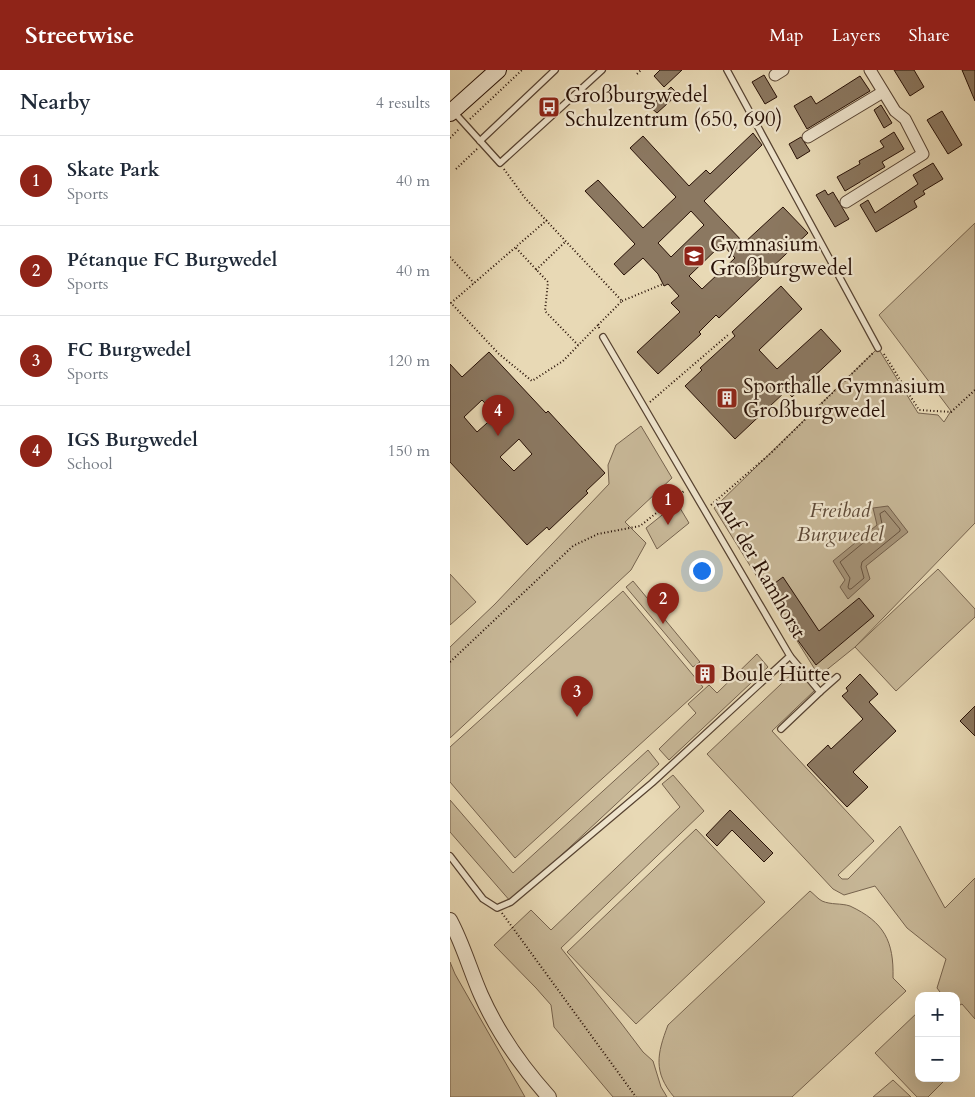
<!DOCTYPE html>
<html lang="en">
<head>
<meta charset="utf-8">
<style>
	body { margin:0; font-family:Cardo,serif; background:#f6f6f7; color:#1f2937 }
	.controls { position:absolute; right:15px; bottom:15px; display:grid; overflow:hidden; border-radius:10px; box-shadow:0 5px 20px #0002 }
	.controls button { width:45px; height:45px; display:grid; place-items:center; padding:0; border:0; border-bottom:1px solid #e0e1e3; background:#fff; color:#1f2937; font:25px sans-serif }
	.you { position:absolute; left:251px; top:500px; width:18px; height:18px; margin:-12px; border:4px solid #fff; border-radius:50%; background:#1a73e8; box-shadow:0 0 0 8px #1a73e833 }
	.badge { display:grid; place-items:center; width:32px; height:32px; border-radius:50%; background:#8f2418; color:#fff; font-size:16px; font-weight:700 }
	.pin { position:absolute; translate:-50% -41px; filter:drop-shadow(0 1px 2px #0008) }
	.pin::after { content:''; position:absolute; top:26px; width:18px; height:15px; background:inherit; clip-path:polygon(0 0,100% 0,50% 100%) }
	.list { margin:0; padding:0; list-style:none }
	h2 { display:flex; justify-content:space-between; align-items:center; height:65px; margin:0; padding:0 20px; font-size:21px }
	h2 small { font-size:16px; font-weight:400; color:#747a83 }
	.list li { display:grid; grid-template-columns:32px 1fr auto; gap:15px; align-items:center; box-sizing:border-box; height:90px; padding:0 20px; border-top:1px solid #e0e1e3 }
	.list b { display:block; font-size:19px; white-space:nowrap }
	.list p { margin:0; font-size:16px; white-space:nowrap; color:#747a83 }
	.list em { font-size:16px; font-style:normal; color:#747a83 }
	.map { position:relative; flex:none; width:525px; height:1027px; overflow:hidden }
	header { display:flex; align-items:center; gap:30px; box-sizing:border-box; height:70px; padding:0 25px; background:#8f2418; color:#fff }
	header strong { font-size:24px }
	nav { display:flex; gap:28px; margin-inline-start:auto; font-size:18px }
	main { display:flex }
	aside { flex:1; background:#fff }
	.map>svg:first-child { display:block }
</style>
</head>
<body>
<header>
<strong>Streetwise</strong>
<nav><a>Map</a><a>Layers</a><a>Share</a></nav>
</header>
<main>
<aside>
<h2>Nearby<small>4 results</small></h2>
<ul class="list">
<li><span class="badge">1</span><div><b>Skate Park</b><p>Sports</p></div><em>40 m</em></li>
<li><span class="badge">2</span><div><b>Pétanque FC Burgwedel</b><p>Sports</p></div><em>40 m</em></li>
<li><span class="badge">3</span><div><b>FC Burgwedel</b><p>Sports</p></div><em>120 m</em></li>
<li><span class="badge">4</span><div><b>IGS Burgwedel</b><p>School</p></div><em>150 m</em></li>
</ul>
</aside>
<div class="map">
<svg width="525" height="1027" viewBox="0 0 525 1027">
	<rect width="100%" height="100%" fill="#e8d9b5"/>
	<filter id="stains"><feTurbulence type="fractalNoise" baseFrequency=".004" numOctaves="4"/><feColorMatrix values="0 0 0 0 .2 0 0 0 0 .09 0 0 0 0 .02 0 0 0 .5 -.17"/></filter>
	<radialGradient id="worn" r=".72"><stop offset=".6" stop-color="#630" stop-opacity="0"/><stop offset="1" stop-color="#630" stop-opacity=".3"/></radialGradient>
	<g fill="#c7b797" stroke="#76634e">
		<polygon points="525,153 525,453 405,577 488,499 525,539 525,547 446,621 405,577 369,606 264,438 428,278 468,343 488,345 494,352 501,341 429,245"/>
		<polygon points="191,356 222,408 175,452 196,473 181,500 0,668 0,577 45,534 159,414 158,395 166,375"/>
		<polygon points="227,433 239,453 207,479 196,458"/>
		<polygon points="0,504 26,532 0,555"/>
		<polygon points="183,511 250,592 243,597 176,517"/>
		<polygon points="173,521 253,617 65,788 0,712 0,677"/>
		<polygon points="307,584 318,597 219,690 209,679 246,643 238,634 259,615 267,623"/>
		<polygon points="348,598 365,620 322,661 424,771 388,805 392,809 398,809 450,756 495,838 525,808 525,949 512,934 506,937 506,926 493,926 487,918 496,889 457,858 425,816 394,825 383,819 257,684"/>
		<polygon points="198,680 209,694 61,832 0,762 0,730 63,803"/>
		<polygon points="223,705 254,741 111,878 171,953 193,982 203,991 211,1017 217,1027 163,1027 104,957 101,935 86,918 44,875 81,840 101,860 230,737 212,714"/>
		<polygon points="246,759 315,832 186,954 117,882"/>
		<path d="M360,821C364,824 368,829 372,831C381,835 391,833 400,836C434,852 444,871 443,908L456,921L342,1027H224C203,1002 207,984 218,955Z"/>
		<polygon points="0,892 5,904 75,1027 0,1027"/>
		<polygon points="469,941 469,1008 497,1008 478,1027 467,1027 425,983"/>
		<polygon points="443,1010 461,1027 423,1027"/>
	</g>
	<polygon fill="#a69479" stroke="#735f4b" points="438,436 458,462 416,496 420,509 398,529 390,517 395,510 383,491 427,455 423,438"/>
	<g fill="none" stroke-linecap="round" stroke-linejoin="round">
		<polygon stroke="#66523f" stroke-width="1" points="435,441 450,459 450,461 412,492 411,497 414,508 401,519 399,519 398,517 400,508 390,492 430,459 432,454 430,444"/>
	</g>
	<g fill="#8b7861" stroke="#260f05" fill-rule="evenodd">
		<polygon points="210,0 232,0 214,17 204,6"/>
		<polygon points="444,0 464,0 474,17 460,26"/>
		<polygon points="512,0 525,0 525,31"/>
		<polygon points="314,5 327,27 315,34 302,12"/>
		<polygon points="410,6 420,21 357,59 344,36 361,26 366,34"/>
		<polygon points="221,17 228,24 207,43 200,37"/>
		<polygon points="431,35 442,53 434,58 424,40"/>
		<polygon points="492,41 512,75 498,84 477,50"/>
		<polygon points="444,62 454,79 432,92 435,97 395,121 387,107 410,94 409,91 434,77 430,71"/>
		<path d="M303,63L312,75L254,131L294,173L333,137L358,163L269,248L266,245L249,262L251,264L208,304L187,282L230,242L221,233L229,226L218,214L214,216L208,204L193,188L174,205L164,194L185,174L135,121L148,110L193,158L226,127L180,78L193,66L239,116L256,100L260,104ZM241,141L254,155L221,187L208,173ZM272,174L285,188L252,219L239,206Z"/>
		<polygon points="351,67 360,81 347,89 339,74"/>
		<polygon points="483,93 493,109 473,121 475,124 464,131 467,137 426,162 410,135 418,130 425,143 468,114 463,105"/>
		<polygon points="375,120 378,125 383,122 399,149 385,157 366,125"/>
		<polygon points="331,216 352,239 309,280 327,299 371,259 391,281 342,327 336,321 285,369 235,316 252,300 250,298 285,266 282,262"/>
		<path d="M39,282L96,343L98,341L155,403L136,421L138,423L99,460L97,457L77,475L0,392V294L12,307ZM32,330L46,345L27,362L14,347ZM69,369L82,384L64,401L50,387Z"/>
		<polygon points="333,507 369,561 409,528 424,546 366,595 333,550 340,544 329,532 328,533 317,519"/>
		<polygon points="410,604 428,624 419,632 446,661 403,702 418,717 397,737 357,695 378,675 381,679 413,649 392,626 398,621 396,618"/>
		<polygon points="525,636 525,666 510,651"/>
		<polygon points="280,740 323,783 314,792 282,760 267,776 256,765"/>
	</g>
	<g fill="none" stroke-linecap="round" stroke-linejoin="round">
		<g stroke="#564231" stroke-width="8">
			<g id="service">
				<polyline points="277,0 428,278"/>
				<polyline points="3,41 50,93 152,0"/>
				<polyline points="30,71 105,0"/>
				<polyline points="370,622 387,607"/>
				<polyline points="331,659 370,622 340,586"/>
				<polyline points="0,786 33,829 47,838 61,832 202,713 340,586 153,267"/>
			</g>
		</g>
		<g stroke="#564231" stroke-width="13">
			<g id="minor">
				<polyline points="325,5 333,0"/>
				<polyline points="358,67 433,22"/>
				<polyline points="396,132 473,84 455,49 445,41 420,0"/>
			</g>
		</g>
		<g stroke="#564231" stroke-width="16">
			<path id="tertiary" d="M0,850C13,874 20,900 31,925C48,963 71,996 99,1027"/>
		</g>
		<g stroke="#260f05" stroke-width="18">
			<polyline id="secondary" points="0,43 48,0"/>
		</g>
		<g stroke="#260f05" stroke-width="2" stroke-dasharray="1 2.5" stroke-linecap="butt">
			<polyline points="187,4 191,0"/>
			<polyline points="20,49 72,0"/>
			<polyline points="0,68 9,59"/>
			<polyline points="6,99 28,78"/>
			<polyline points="54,99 75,128 172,231 148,255 150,260"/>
			<polyline points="97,150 1,233 49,284 82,311 113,291 148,255"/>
			<polyline points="66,178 98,212 95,241 128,275"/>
			<polyline points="0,187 24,213"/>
			<polyline points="86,200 115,172"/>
			<polyline points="172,231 213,214"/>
			<polyline points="434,284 469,340 501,342 525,320"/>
			<polyline points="200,332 278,265"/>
			<polyline points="261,435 321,383 423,283"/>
			<polyline points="0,592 123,476 148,464 190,456 234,421"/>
			<polyline points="52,843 186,1027"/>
		</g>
		<use href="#service" stroke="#f0e6cf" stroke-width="5.5"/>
		<use href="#minor" stroke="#f0e6cf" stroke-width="11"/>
		<use href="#tertiary" stroke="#f0e6cf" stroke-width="14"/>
		<use href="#secondary" stroke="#f0e6cf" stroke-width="16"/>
	</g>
	<defs>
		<g id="bus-square" transform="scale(1.125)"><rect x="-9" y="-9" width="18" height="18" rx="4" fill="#8f2418" stroke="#f0e6cf"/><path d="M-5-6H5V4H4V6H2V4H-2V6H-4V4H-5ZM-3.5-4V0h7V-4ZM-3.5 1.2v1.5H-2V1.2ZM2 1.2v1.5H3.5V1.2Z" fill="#fff"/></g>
		<g id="school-square" transform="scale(1.125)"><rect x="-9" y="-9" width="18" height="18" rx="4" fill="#8f2418" stroke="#f0e6cf"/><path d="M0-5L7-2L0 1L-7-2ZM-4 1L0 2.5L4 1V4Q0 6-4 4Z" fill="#fff"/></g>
		<g id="building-square" transform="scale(1.125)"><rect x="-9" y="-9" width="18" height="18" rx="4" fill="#8f2418" stroke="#f0e6cf"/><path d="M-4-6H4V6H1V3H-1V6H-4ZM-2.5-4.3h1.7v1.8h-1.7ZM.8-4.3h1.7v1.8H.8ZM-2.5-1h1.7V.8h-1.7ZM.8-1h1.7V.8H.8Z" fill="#fff"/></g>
	</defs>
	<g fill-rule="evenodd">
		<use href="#bus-square" x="99" y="37"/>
		<use href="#school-square" x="244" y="186"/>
		<use href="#building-square" x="277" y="328"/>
		<use href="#building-square" x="255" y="604"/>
	</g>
	<g text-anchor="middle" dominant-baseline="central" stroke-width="4.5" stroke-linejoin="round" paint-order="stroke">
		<g font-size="21" fill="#260f05" stroke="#f0e6cf" text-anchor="start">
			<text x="115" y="25">Großburgwedel<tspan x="115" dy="24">Schulzentrum (650, 690)</tspan></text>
			<text x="260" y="174">Gymnasium<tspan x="260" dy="24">Großburgwedel</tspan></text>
			<text x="293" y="316">Sporthalle Gymnasium<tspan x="293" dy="24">Großburgwedel</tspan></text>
			<text x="271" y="604">Boule Hütte</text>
		</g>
		<g font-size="21" font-style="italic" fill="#5e4a38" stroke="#f0e6cf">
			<text x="390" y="440">Freibad<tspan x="390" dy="24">Burgwedel</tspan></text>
		</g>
		<g font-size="21" fill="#260f05" stroke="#f0e6cf">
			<text transform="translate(311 498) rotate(60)">Auf der Ramhorst</text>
		</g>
	</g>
	<rect width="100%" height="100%" filter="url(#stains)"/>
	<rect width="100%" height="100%" fill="url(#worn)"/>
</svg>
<div class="controls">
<button>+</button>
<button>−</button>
</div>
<div class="you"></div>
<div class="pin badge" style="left:218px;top:455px">1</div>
<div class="pin badge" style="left:213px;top:554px">2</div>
<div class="pin badge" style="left:127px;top:647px">3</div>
<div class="pin badge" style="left:48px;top:366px">4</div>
</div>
</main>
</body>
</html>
